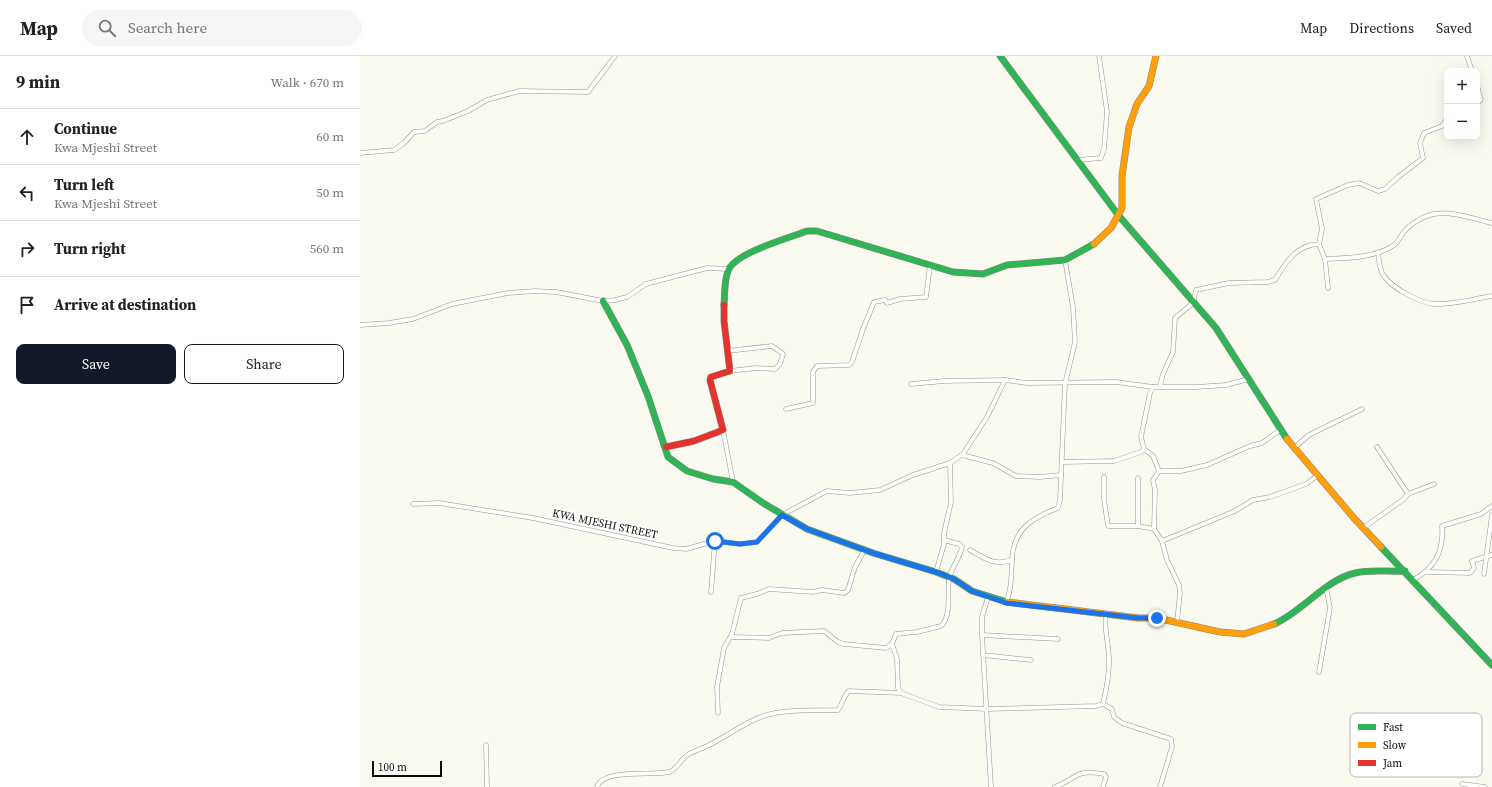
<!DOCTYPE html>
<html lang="en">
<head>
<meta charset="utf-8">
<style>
	body { margin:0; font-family:"Source Serif 4",serif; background:#f6f6f6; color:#202124 }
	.controls { position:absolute; right:12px; top:12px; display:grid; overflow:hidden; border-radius:8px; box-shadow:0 4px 16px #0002 }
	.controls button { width:36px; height:36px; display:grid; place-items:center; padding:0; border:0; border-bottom:1px solid #e0e0e0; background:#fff; color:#202124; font:20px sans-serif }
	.scale { position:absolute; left:12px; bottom:10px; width:70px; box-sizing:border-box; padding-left:4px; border:2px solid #0d0d0d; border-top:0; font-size:11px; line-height:14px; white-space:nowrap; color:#0d0d0d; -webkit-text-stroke:3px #fff; paint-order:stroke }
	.stop { position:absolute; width:12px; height:12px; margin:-9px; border:3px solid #1a73e8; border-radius:50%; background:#fff }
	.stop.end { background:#1a73e8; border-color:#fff; box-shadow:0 1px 4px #0008 }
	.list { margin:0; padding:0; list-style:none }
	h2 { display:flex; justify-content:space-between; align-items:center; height:52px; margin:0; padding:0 16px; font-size:17px }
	h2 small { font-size:13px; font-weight:400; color:#757577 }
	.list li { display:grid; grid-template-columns:26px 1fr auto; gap:12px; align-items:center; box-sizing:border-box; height:56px; padding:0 16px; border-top:1px solid #e0e0e0 }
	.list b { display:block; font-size:15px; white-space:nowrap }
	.list p { margin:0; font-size:13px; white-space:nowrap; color:#757577 }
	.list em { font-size:13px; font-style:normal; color:#757577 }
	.actions { display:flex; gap:8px; padding:12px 16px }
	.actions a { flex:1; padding:9px 0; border:1px solid #111827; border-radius:8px; text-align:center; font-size:14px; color:#111827 }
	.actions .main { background:#111827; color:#fff }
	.icon { flex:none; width:22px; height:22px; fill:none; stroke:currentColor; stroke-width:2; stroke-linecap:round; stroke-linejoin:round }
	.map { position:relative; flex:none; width:1132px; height:731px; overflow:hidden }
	header { display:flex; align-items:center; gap:24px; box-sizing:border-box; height:56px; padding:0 20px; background:#fff; border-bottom:1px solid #e0e0e0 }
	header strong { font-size:19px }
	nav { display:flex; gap:22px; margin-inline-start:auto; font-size:14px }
	.search { width:280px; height:36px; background:#f6f6f6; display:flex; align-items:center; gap:10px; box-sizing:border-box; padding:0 14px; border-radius:22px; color:#757577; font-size:15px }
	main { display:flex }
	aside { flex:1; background:#fff }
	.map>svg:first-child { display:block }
</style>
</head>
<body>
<header>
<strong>Map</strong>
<div class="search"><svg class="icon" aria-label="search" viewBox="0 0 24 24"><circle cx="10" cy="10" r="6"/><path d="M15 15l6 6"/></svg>Search here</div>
<nav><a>Map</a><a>Directions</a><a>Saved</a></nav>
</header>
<main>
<aside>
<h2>9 min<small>Walk · 670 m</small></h2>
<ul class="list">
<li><svg class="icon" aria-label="ahead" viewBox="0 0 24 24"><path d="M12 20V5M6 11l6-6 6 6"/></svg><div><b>Continue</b><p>Kwa Mjeshi Street</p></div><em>60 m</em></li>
<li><svg class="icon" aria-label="left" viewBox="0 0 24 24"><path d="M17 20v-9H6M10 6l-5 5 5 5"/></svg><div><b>Turn left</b><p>Kwa Mjeshi Street</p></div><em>50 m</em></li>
<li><svg class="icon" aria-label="right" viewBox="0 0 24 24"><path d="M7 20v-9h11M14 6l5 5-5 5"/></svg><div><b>Turn right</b></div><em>560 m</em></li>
<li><svg class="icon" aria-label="arrive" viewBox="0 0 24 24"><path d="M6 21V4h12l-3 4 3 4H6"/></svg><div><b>Arrive at destination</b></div></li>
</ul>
<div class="actions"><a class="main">Save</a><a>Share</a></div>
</aside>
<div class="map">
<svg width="1132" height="731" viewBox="0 0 1132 731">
	<rect width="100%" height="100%" fill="#fbfaf1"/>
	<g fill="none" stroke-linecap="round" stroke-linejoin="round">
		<g stroke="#949490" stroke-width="5">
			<g id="street">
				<polyline points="1107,0 1112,15"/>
				<polyline points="1117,29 1121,44 1117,47"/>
				<polyline points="0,97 34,94 44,87 54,76 65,75 77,66 83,65 108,55 127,44 159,35 228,36 255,0"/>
				<polyline points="718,104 741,102 744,93 747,56 739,0"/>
				<path d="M959,188L965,203C986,202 1016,202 1034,189C1038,186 1040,181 1043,177C1050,168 1063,160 1074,158C1093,155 1114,163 1132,167"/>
				<path d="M1018,196C1019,204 1019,214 1024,220C1032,232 1060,247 1074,248C1093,249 1113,243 1132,240"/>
				<polyline points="965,203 968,232"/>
				<polyline points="0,269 29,267 53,263 92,248 148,237 175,235 196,236 243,245 255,244 267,241 286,228 347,212 368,213"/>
				<polyline points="367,295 412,290 423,298 420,308 415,313 396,312 370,315"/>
				<polyline points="551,328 584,325 645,324 667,327 756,326 793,331 837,331 866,329 889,323"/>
				<path d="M800,330L803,318L813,296L815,262L833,247L836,234L869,227L908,226L915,224C926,206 936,189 959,188L962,173L956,143L988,129L999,127L1018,135L1025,133L1038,121L1063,102L1060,87L1064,77L1082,70L1087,63"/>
				<polyline points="426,353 453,347 453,316 457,310 489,309 492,306 503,273 514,246 525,244 527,247 540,243 566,241 570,209"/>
				<polyline points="363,374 373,426"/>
				<polyline points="1017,391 1048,438"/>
				<polyline points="934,392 949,379 1002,353"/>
				<polyline points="784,393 793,400 799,415 821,415 847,409 890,390 902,387 920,374"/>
				<polyline points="603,398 627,361 645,324"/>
				<polyline points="702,406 754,405 781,396 784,393 781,381 790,337 793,331"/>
				<polyline points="744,421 744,443 748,470 778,470"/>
				<polyline points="778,422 778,470 794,473 802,485 807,504 819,529 820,537 817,566"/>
				<polyline points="53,448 79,447 173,462 313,492 326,493 355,485 380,488 397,486 422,459 467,435 490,437 520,434 553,419 590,407 603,398 606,400 633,407 656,420 680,421 701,419"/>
				<polyline points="1003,472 1044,443 1048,438 1074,428"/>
				<polyline points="794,473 795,434 793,424 799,415"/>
				<polyline points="802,485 875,455 893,444 910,441 946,428 957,420"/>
				<path d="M610,494C626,503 634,510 652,504"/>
				<polyline points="576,516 584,488 584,477 591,446 590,407"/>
				<polyline points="1067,516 1110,517 1114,512 1112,505 1132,499"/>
				<polyline points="1124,518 1132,459"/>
				<path d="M1053,524C1075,512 1084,495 1082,470L1121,458L1132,450"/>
				<polyline points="351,536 355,485"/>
				<polyline points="628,541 622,561 622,579 631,731"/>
				<path d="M646,547C652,532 651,519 652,504C653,473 672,462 698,452L700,444L705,328L715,286L713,251L705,204"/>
				<polyline points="622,579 698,583"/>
				<path d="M371,581L409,582L422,577L464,575L478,586L484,588L526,592L532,588L536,578L557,576L581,570C592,560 587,536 589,523C591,512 600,502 602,491L599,488L584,484"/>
				<polyline points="532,588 537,603 538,632 541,637 579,651 627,653 736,650 743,648 752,653 754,661 762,667 811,683 812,691 800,731"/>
				<polyline points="623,599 671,604"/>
				<polyline points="959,616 970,552 966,531"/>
				<path d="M743,648C747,630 751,610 748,592C747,579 744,571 746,558"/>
				<polyline points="358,657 357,631 364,592 372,578 381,542 397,538 409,533 453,536 462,534 484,537 488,534 495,511 505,493"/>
				<polyline points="126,689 127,731"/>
				<polyline points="1102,728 1125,731"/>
				<path d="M237,731C243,712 293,720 309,716C317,714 321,702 329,698C336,694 344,692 351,688C371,678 389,663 411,658C431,653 457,655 478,654C483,648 483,640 489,635L541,637"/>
				<path d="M695,731C720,721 714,713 744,718L746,721L743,731"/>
			</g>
		</g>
		<g stroke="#8b8a86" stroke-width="7">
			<g id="fast">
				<polyline points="640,0 759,160 856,272 927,383"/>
				<polyline points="243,245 267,289 288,340 308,401 327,415 353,423 373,426 403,447 447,473 513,497 576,516 594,523 612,535 647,546"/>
				<path d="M364,249C365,238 364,225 368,215C374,197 429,182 447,175H457L593,216L623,218L647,209L705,204L734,188"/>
				<polyline points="1021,491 1132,609"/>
				<path d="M914,568C942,556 965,524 995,517C1010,513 1029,516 1045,515"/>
			</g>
		</g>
		<g stroke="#8b8a86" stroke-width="7">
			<g id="slow">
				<polyline points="734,188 751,172 762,152 762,120 769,71 777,48 789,30 796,0"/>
				<polyline points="927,383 993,461 1021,491"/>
				<polyline points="647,546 778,562 797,562 860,576 884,578 914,568"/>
			</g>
		</g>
		<g stroke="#8b8a86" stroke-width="7">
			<polyline id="jam" points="306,391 334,385 363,374 350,324 351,321 370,315 364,265 364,249"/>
		</g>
		<use href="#street" stroke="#fefefd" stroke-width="4"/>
		<use href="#fast" stroke="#30b455" stroke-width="6"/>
		<use href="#slow" stroke="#ff9f0a" stroke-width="6"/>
		<use href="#jam" stroke="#e5322d" stroke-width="6"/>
	</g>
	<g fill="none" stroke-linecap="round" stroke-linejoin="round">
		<polyline stroke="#1a73e8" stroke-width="5" points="355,485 380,488 397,486 422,459 447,473 513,497 576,516 594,523 612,535 646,547 778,562 797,562"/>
	</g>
	<g text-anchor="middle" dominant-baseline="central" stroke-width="4" stroke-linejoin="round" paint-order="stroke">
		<g font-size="11" fill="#0d0d0d" stroke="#fff">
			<text transform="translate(245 468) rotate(12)">KWA MJESHI STREET</text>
		</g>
	</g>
	<rect x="990" y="657" width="132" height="64" rx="6" fill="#fff" stroke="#b6b6b6" stroke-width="1"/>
	<rect x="998" y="668" width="18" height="6" fill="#30b455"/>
	<rect x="998" y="686" width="18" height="6" fill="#ff9f0a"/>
	<rect x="998" y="704" width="18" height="6" fill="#e5322d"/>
	<g font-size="11" fill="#0d0d0d">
		<text x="1023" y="675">Fast</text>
		<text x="1023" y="693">Slow</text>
		<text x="1023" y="711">Jam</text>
	</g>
</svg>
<div class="controls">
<button>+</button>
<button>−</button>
</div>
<div class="scale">100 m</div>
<div class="stop" style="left:355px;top:485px"></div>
<div class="stop end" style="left:797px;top:562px"></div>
</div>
</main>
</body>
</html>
